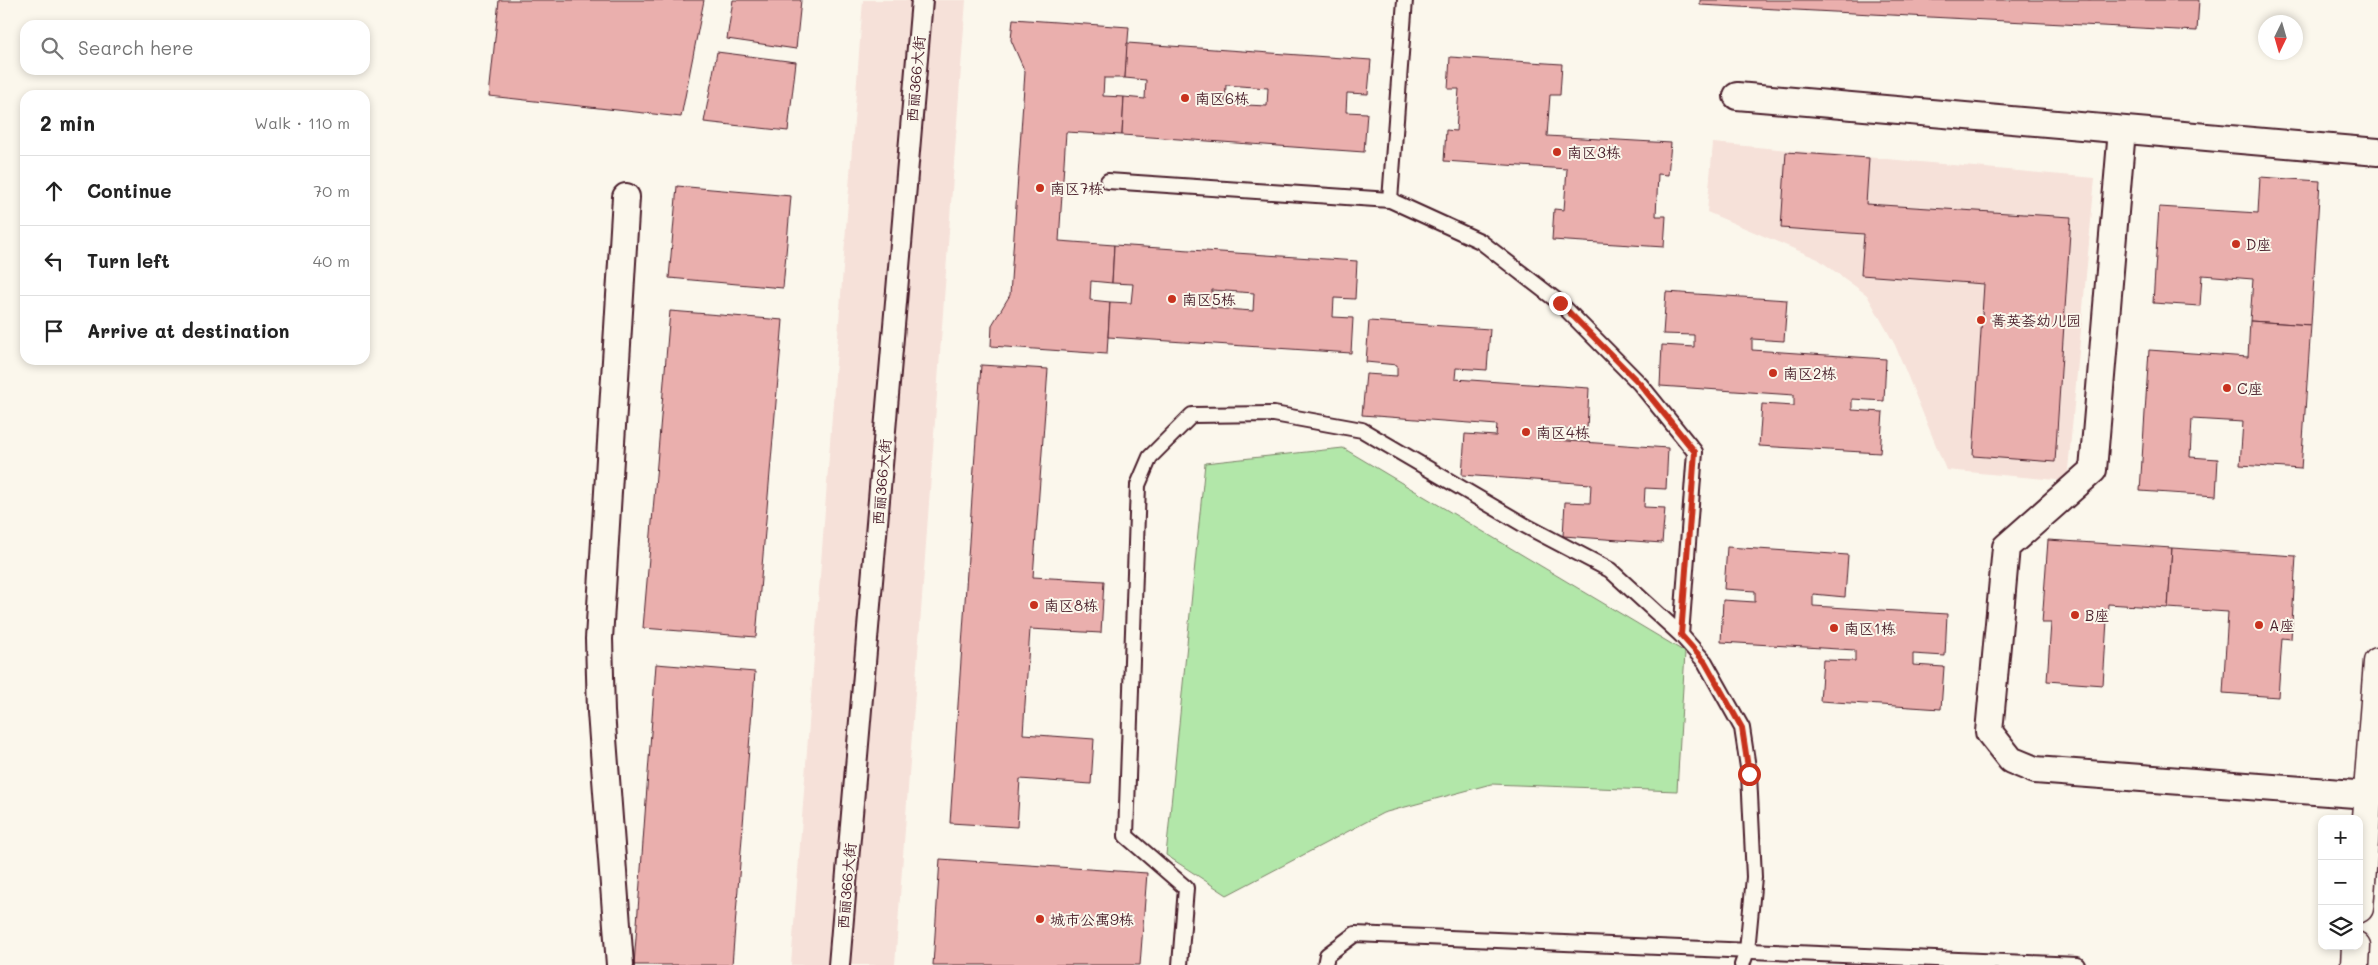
<!DOCTYPE html>
<html lang="en">
<head>
<meta charset="utf-8">
<style>
	body { margin:0; font-family:Mali,"LXGW WenKai TC",sans-serif; background:#f2f2f2; color:#222 }
	.controls { position:absolute; right:15px; bottom:15px; display:grid; overflow:hidden; border-radius:10px; box-shadow:0 2px 8px #0003 }
	.controls button { width:45px; height:45px; display:grid; place-items:center; padding:0; border:0; border-bottom:1px solid #e0e0e0; background:#fff; color:#222; font:25px sans-serif }
	.compass { position:absolute; left:2258px; top:15px; width:45px; height:45px; border-radius:50%; background:#fff; box-shadow:0 2px 8px #0003; rotate:185deg }
	.stop { position:absolute; width:15px; height:15px; margin:-11px; border:4px solid #c8321e; border-radius:50%; background:#fff }
	.stop.end { background:#c8321e; border-color:#fff; box-shadow:0 1px 5px #0008 }
	.list { margin:0; padding:0; list-style:none }
	h2 { display:flex; justify-content:space-between; align-items:center; height:65px; margin:0; padding:0 20px; font-size:21px }
	h2 small { font-size:16px; font-weight:400; color:#767676 }
	.list li { display:grid; grid-template-columns:32px 1fr auto; gap:15px; align-items:center; box-sizing:border-box; height:70px; padding:0 20px; border-top:1px solid #e0e0e0 }
	.list b { display:block; font-size:19px; white-space:nowrap }
	.list em { font-size:16px; font-style:normal; color:#767676 }
	.icon { flex:none; width:28px; height:28px; fill:none; stroke:currentColor; stroke-width:2; stroke-linecap:round; stroke-linejoin:round }
	.map { position:relative; flex:none; width:2378px; height:965px; overflow:hidden }
	.search { position:absolute; background:#fff; box-shadow:0 2px 8px #0003; left:20px; top:20px; width:350px; height:55px; display:flex; align-items:center; gap:12px; box-sizing:border-box; padding:0 18px; border-radius:15px; color:#767676; font-size:19px }
	.panel { position:absolute; background:#fff; box-shadow:0 2px 8px #0003; left:20px; top:90px; width:350px; height:275px; border-radius:15px }
	.map>svg:first-child { display:block }
</style>
</head>
<body>
<div class="map">
<svg width="2378" height="965" viewBox="0 0 2378 965">
	<rect width="100%" height="100%" fill="#fbf7ec"/>
	<filter id="ink" filterUnits="userSpaceOnUse"><feTurbulence type="fractalNoise" baseFrequency=".02" numOctaves="2"/><feDisplacementMap in="SourceGraphic" scale="10" xChannelSelector="R" yChannelSelector="G"/><feConvolveMatrix kernelMatrix="1 2 1 2 8 2 1 2 1" color-interpolation-filters="sRGB"/></filter>
	<g filter="url(#ink)">
		<g fill="#f6e1d9">
			<polygon points="863,0 966,0 895,965 791,965"/>
			<polygon points="1713,143 2095,178 2067,481 1946,470 1895,345 1867,295 1818,259 1707,212"/>
		</g>
		<polygon fill="#b2e7a9" stroke="#7e836a" points="1343,448 1685,652 1677,791 1491,784 1383,813 1227,895 1166,855 1205,463"/>
		<g fill="#eaafad" stroke="#4a1f2b" fill-rule="evenodd">
			<polygon points="499,0 704,0 681,117 489,96"/>
			<polygon points="733,0 801,0 796,49 727,39"/>
			<polygon points="1700,0 2199,0 2197,31 1700,5"/>
			<polygon points="1013,19 1129,27 1125,78 1104,78 1103,96 1124,97 1122,135 1066,132 1059,241 1114,245 1112,283 1091,281 1090,300 1110,302 1107,354 991,346 992,325 1010,295 1025,72 1011,40"/>
			<path d="M1127,43L1371,60L1368,94L1347,93L1346,112L1367,113L1364,152L1122,135L1124,97L1145,99L1146,80L1125,78ZM1226,85L1268,88L1267,106L1225,104Z"/>
			<polygon points="717,52 796,62 788,131 704,122"/>
			<polygon points="1450,57 1562,64 1560,95 1550,95 1547,136 1671,143 1668,175 1658,174 1656,216 1666,216 1664,247 1552,240 1554,209 1564,210 1567,169 1444,161 1446,130 1456,131 1459,89 1448,89"/>
			<polygon points="1786,152 1869,158 1866,204 2071,217 2055,462 1973,456 1984,284 1861,275 1864,234 1781,228"/>
			<polygon points="2260,177 2320,181 2311,325 2250,321 2253,279 2202,275 2200,306 2153,303 2159,207 2258,213"/>
			<polygon points="677,186 791,196 783,288 669,278"/>
			<path d="M1114,245L1357,261L1355,299L1334,298L1333,317L1353,318L1351,353L1108,337L1110,302L1131,303L1133,284L1112,283ZM1212,290L1254,293L1253,311L1211,308Z"/>
			<polygon points="1666,292 1787,300 1784,341 1752,339 1752,350 1886,359 1884,401 1852,399 1852,410 1883,412 1880,453 1759,446 1762,404 1794,406 1794,395 1660,386 1662,345 1694,347 1694,335 1663,334"/>
			<polygon points="670,311 783,320 756,637 643,628"/>
			<polygon points="1369,321 1490,329 1487,370 1456,368 1455,379 1589,388 1587,430 1555,428 1554,440 1668,448 1666,489 1645,488 1644,507 1665,508 1662,543 1563,536 1565,502 1590,503 1591,484 1462,475 1465,434 1496,436 1497,425 1362,415 1366,374 1397,376 1397,365 1366,362"/>
			<polygon points="2250,321 2311,325 2301,469 2240,465 2243,422 2192,419 2190,457 2218,459 2216,496 2140,491 2149,350 2248,357"/>
			<polygon points="981,365 1048,369 1033,577 1104,581 1101,633 1030,629 1023,734 1094,739 1091,784 1020,779 1017,827 950,823"/>
			<polygon points="2048,540 2172,548 2168,608 2108,604 2103,685 2047,681 2051,623 2042,623"/>
			<polygon points="1727,547 1848,555 1845,597 1813,594 1813,606 1947,614 1945,656 1913,654 1913,665 1944,667 1941,709 1820,701 1823,660 1855,661 1855,650 1721,642 1723,600 1755,602 1755,591 1724,589"/>
			<polygon points="2172,548 2296,556 2291,639 2282,638 2278,697 2223,693 2228,612 2168,608"/>
			<polygon points="656,664 755,672 732,965 634,965"/>
			<polygon points="940,859 1147,873 1140,965 933,965"/>
		</g>
		<g fill="none" stroke-linecap="round" stroke-linejoin="round">
			<g stroke="#4a1f2b" stroke-width="18">
				<g id="service">
					<polyline points="1108,181 1390,200 1480,241 1560,303 1640,384 1695,452 1681,635"/>
					<polyline points="1390,200 1405,0"/>
					<polyline points="1180,965 1186,888 1126,836 1138,485 1150,457 1192,415 1274,414 1362,430 1526,526 1610,570 1681,635 1705,662 1742,728 1749,774 1754,877 1747,951 1742,965"/>
					<polyline points="1325,965 1327,955 1355,934 2077,965"/>
				</g>
			</g>
			<g stroke="#4a1f2b" stroke-width="24">
				<polyline id="pedestrian" points="839,965 922,0"/>
			</g>
			<g stroke="#4a1f2b" stroke-width="30">
				<g id="minor">
					<polyline points="1737,96 2378,152"/>
					<polyline points="2122,130 2093,470 2006,547 1989,732 2011,760 2035,770 2368,795"/>
					<polyline points="620,965 601,712 599,639 626,197"/>
				</g>
			</g>
			<g stroke="#4a1f2b" stroke-width="31">
				<g id="tertiary">
					<polyline points="2359,908 2378,662"/>
					<polyline points="2355,965 2356,946"/>
				</g>
			</g>
			<use href="#service" stroke="#fbf7ec" stroke-width="14"/>
			<use href="#pedestrian" stroke="#fbf7ec" stroke-width="20"/>
			<use href="#minor" stroke="#fbf7ec" stroke-width="26"/>
			<use href="#tertiary" stroke="#fbf7ec" stroke-width="28"/>
		</g>
	</g>
	<g fill="none" stroke-linecap="round" stroke-linejoin="round" filter="url(#ink)">
		<polyline stroke="#c8321e" stroke-width="6" points="1560,303 1640,384 1695,452 1681,635 1705,662 1742,728 1749,774"/>
	</g>
	<g fill="#c8321e" stroke="#fbf7ec" stroke-width="2">
		<circle cx="1185" cy="98" r="5"/>
		<circle cx="1557" cy="152" r="5"/>
		<circle cx="1040" cy="188" r="5"/>
		<circle cx="2236" cy="244" r="5"/>
		<circle cx="1172" cy="299" r="5"/>
		<circle cx="1981" cy="320" r="5"/>
		<circle cx="1773" cy="373" r="5"/>
		<circle cx="2227" cy="388" r="5"/>
		<circle cx="1526" cy="432" r="5"/>
		<circle cx="1034" cy="605" r="5"/>
		<circle cx="2075" cy="615" r="5"/>
		<circle cx="2259" cy="625" r="5"/>
		<circle cx="1834" cy="628" r="5"/>
		<circle cx="1040" cy="919" r="5"/>
	</g>
	<g text-anchor="middle" dominant-baseline="central" stroke-width="4" stroke-linejoin="round" paint-order="stroke">
		<g font-size="15" fill="#4a1f2b" stroke="#fbf7ec">
			<text transform="translate(915 79) rotate(-85)">西丽366大街</text>
			<text transform="translate(881 482) rotate(-85)">西丽366大街</text>
			<text transform="translate(846 886) rotate(-85)">西丽366大街</text>
		</g>
		<g font-size="15" fill="#4a1f2b" stroke="#fbf7ec" text-anchor="start">
			<text x="1195" y="98">南区6栋</text>
			<text x="1567" y="152">南区3栋</text>
			<text x="1050" y="188">南区7栋</text>
			<text x="2246" y="244">D座</text>
			<text x="1182" y="299">南区5栋</text>
			<text x="1991" y="320">菁英荟幼儿园</text>
			<text x="1783" y="373">南区2栋</text>
			<text x="2237" y="388">C座</text>
			<text x="1536" y="432">南区4栋</text>
			<text x="1044" y="605">南区8栋</text>
			<text x="2085" y="615">B座</text>
			<text x="2269" y="625">A座</text>
			<text x="1844" y="628">南区1栋</text>
			<text x="1050" y="919">城市公寓9栋</text>
		</g>
	</g>
</svg>
<div class="controls">
<button>+</button>
<button>−</button>
<button><svg class="icon" aria-label="layers" viewBox="0 0 24 24"><path d="M12 4l9 5-9 5-9-5zM3 14l9 5 9-5"/></svg></button>
</div>
<svg class="compass" viewBox="-18 -18 36 36"><path d="M0-13l5 13h-10z" fill="#e53935"/><path d="M0 13l5-13h-10z" fill="#767676"/></svg>
<div class="stop" style="left:1749px;top:774px"></div>
<div class="stop end" style="left:1560px;top:303px"></div>
<div class="search"><svg class="icon" aria-label="search" viewBox="0 0 24 24"><circle cx="10" cy="10" r="6"/><path d="M15 15l6 6"/></svg>Search here</div>
<section class="panel">
<h2>2 min<small>Walk · 110 m</small></h2>
<ul class="list">
<li><svg class="icon" aria-label="ahead" viewBox="0 0 24 24"><path d="M12 20V5M6 11l6-6 6 6"/></svg><div><b>Continue</b></div><em>70 m</em></li>
<li><svg class="icon" aria-label="left" viewBox="0 0 24 24"><path d="M17 20v-9H6M10 6l-5 5 5 5"/></svg><div><b>Turn left</b></div><em>40 m</em></li>
<li><svg class="icon" aria-label="arrive" viewBox="0 0 24 24"><path d="M6 21V4h12l-3 4 3 4H6"/></svg><div><b>Arrive at destination</b></div></li>
</ul>
</section>
</div>
</body>
</html>
